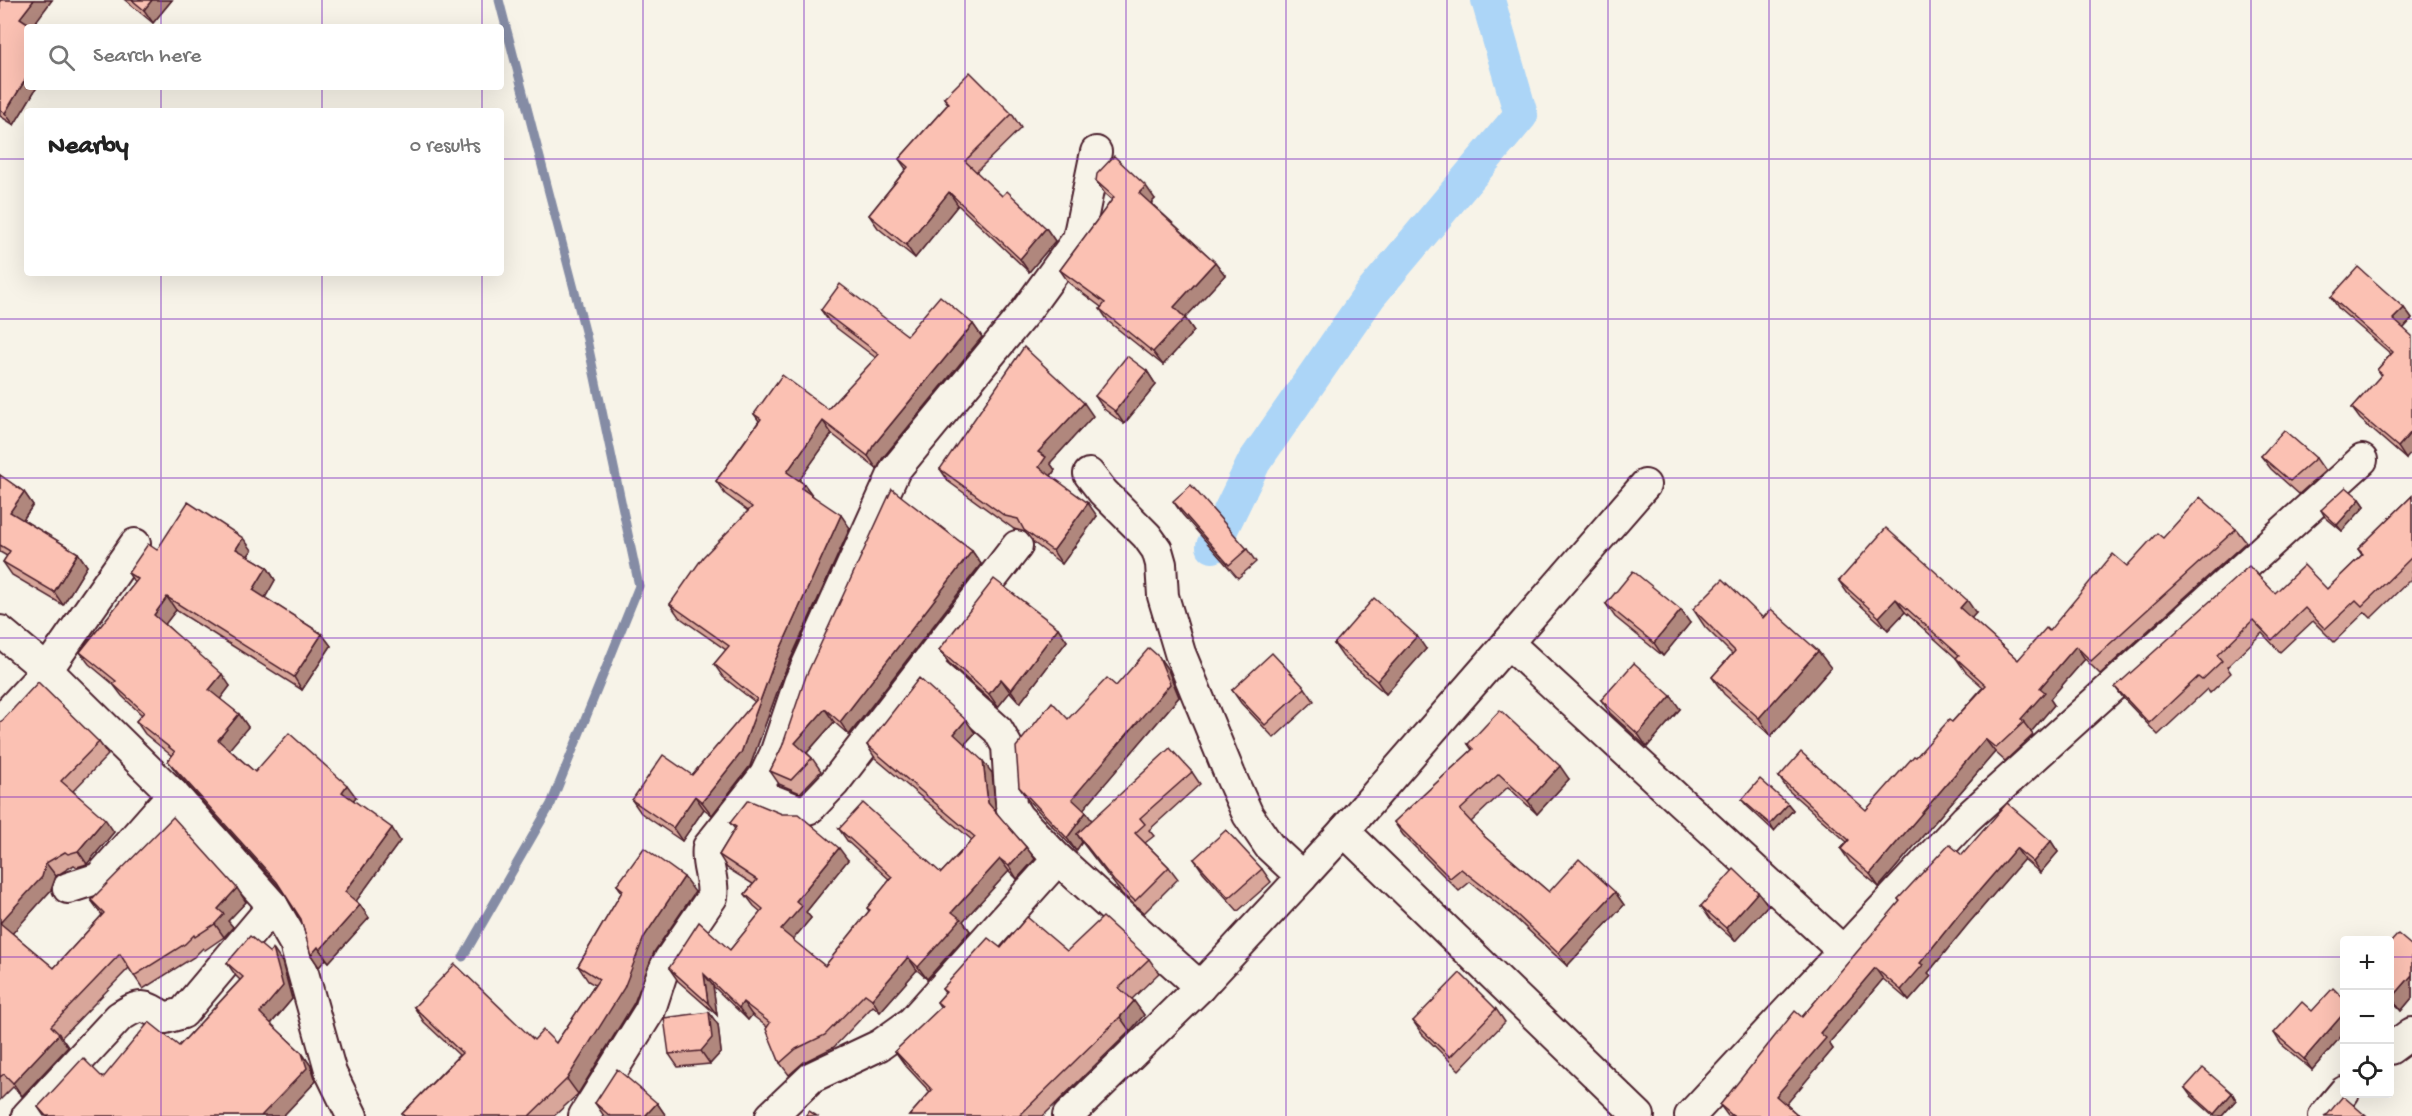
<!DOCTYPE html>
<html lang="en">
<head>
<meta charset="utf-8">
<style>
	body { margin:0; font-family:"Gochi Hand",sans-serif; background:#f6f6f6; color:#222 }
	.controls { position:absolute; right:18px; bottom:18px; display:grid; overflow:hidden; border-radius:6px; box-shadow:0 6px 24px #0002 }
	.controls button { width:54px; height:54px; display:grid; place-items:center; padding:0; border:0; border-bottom:2px solid #e0e0e0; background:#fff; color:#222; font:30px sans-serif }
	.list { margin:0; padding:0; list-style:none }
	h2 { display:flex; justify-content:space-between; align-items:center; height:78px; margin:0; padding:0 24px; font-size:26px }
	h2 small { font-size:20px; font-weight:400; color:#767676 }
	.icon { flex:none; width:33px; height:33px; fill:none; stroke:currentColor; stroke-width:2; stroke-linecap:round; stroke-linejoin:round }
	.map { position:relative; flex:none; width:2412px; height:1116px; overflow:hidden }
	.search { position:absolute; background:#fff; box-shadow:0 6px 24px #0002; left:24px; top:24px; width:480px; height:66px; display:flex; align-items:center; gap:15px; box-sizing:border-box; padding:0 21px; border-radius:6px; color:#767676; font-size:22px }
	.panel { position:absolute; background:#fff; box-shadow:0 6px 24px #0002; left:24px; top:108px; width:480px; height:168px; border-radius:6px }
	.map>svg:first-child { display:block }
</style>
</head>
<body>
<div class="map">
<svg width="2412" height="1116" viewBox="0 0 2412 1116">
	<rect width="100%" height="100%" fill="#f7f3e8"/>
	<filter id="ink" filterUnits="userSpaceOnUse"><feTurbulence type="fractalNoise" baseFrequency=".0167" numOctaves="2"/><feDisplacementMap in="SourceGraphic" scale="12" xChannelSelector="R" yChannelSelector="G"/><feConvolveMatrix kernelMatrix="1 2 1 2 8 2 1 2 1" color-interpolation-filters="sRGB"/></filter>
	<g filter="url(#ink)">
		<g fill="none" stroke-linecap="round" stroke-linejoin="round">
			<polyline stroke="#858ca5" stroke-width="9" points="463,957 551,804 639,586 586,335 499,0"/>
			<polyline stroke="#acd5f7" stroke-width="34" points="1213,546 1254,462 1370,295 1521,115 1488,0"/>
			<g stroke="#4a1f2b" stroke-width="34">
				<g id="street">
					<polyline points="0,631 47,670 173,794 273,906 295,944 331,1073 352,1116"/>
					<polyline points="1508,643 1843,951"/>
					<polyline points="925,665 998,730 1007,746 1011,806 1018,817 1058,859 1200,987"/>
					<polyline points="0,721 47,670 135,544"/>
					<polyline points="754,793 797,810 804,810 810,808 834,783 1017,546"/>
					<polyline points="1302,877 1344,831"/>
					<polyline points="68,888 99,878 173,794"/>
					<polyline points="2390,1049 2412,1033"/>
					<path d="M27,1116L119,1017C141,1003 143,1004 165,1018L183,1013L273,906"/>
					<path d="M584,1116L650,1010L662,973L669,960L712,897C715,880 705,865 708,847L765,775L775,754L799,683L895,470L1025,312L1078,239L1096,152"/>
					<polyline points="771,1116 812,1077 880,1045 912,1022 1058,859"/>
					<polyline points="1068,1116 1200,987 1302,877 1269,846 1248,815 1230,775 1180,653 1163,596 1161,564 1157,550 1147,536 1103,492 1089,474"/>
					<polyline points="1639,1116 1344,831 1645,485"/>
					<polyline points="1690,1116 1966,819 2362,460"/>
					<polyline points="2324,1116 2344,1092"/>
				</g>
			</g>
			<use href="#street" stroke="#f7f3e8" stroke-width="30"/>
		</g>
		<g fill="#d8a69a" stroke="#4a1f2b" stroke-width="1.5">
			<polygon points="0,0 52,0 32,26 27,87 37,87 14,125 0,116"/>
			<polygon points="125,0 172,0 153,23"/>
			<polygon points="944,98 1012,114 1021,128 976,172 1002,196 1046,228 1055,241 1029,272 958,205 915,258 878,228 869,215 906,169 899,159 948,104"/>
			<polygon points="1096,181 1155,199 1151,203 1215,262 1225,275 1185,318 1194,331 1163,365 1109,322 1100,309 1101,307 1069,283 1060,270 1112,200 1105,194"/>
			<polygon points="2331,297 2404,308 2412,319 2403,329 2406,459 2360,419 2352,408 2381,376 2377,370 2391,354 2339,309"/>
			<polygon points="821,310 907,335 973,324 982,337 882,459 877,469 832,434 799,480 804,484 813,496 850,528 783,676 750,766 712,815 704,809 682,841 641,813 632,800 692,775 755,702 723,677 714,664 726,650 679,617 670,604 748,511 725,494 716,481 759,421 754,414 828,409 876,358 830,323"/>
			<polygon points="1147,371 1156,385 1124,424 1104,409 1095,396"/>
			<polygon points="1093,416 1050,463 1055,470 1051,476 1097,516 1062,564 1034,543 1025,532 1014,529 949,482 940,469"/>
			<polygon points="2261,456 2316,458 2325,471 2299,494 2271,469"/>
			<polygon points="0,475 24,492 33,505 23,520 78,553 87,566 63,605 12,575 3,562 7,556 0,552"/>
			<polygon points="2412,496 2412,578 2371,618 2365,612 2334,642 2313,621 2280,652 2262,633 2227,667 2231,673 2210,693 2207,689 2158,735 2124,699 2115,687 2275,593 2327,589 2362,555 2358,549"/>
			<polygon points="2360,499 2365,506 2342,531 2325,517 2321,510"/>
			<polygon points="1173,501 1247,549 1256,562 1238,578 1182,514"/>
			<polygon points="2236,529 2246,542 2100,674 2085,659 2050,699 2054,705 2031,732 2033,735 2005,761 1995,752 1879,887 1850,862 1841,849 1847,842 1788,790 1779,777 1866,810 1952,722 1983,687 1965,671 1956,658 1905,612 1888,630 1848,594 1839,581 1976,613 1971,618 2018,660 2049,631 2127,566 2163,538"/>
			<polygon points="157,550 252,550 248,556 267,567 275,580 265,598 322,634 331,646 302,690 176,610 165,624 230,686 220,699 239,714 248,727 229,749 255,772 356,797 353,800 400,841 356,901 360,905 369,918 329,962 326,959 319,967 311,955 301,919 284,892 177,773 168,761 172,756 145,734 136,721 142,715 122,696 113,684 89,664 80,652 135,583 128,573"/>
			<polygon points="972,551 981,564 849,735 834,722 807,753 812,758 821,771 800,793 779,784 770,771 782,747"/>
			<polygon points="1606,604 1690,623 1663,656 1615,617"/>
			<polygon points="1693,609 1763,618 1831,668 1771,736 1724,694 1712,677 1732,654 1705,627"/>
			<polygon points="1058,628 1067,641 1020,703 1010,692 998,707 949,663 939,650"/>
			<polygon points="1334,644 1426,649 1386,694 1343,657"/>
			<polygon points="1159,657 1168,670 1179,697 1083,809 1091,821 1192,772 1200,784 1149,830 1154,836 1145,843 1169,867 1178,879 1144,913 1122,894 1082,842 1076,851 1028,800 1019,787 1068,719"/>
			<polygon points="1305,688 1314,701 1274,738 1241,703 1232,690"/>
			<polygon points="1601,700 1680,709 1647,747 1610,713"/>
			<polygon points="0,722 99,742 108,755 73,791 114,832 87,864 77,867 74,865 56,876 51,890 12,933 54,968 102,915 91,900 246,902 228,921 233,927 224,937 205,950 203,948 194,957 143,989 129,968 61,1038 68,1047 22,1096 13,1087 0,1100"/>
			<polygon points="975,733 965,744 992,773 996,813 1026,847 1035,859 1017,879 1009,871 963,921 970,931 927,979 917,970 880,1012 873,1006 834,1047 804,1062 789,1075 780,1063 767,1027 752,1015 748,1020 713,986 717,1015 678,981 669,968 730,950 761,912 754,906 745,894 753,884 727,868 719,855 735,829 730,823 848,860 806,912 811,918 792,940 825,966 869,911 867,908 890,880 848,842 839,829 941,873 972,840 875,758 867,745"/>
			<polygon points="1468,744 1569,779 1537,814 1508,787 1471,822 1485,837 1549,892 1615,892 1624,905 1567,966 1512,915 1470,882 1459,891 1403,835 1394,822 1472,750"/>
			<polygon points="1742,800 1788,804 1793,810 1774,831 1747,806"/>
			<polygon points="2051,841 2058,852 2040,873 2024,859 1968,924 1928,973 1931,976 1909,1001 1883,979 1829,1043 1833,1049 1786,1104 1799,1116 1728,1116 1720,1105 1802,1017 1900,902 1898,899 1962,855"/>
			<polygon points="1194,859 1262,869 1271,882 1238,911 1203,872"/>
			<polygon points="617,885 695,892 654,952 634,1003 578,1094 554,1116 404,1116 402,1114 459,1055 424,1022 414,1007 534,1040 556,1043 595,985 588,981 578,966 622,892"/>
			<polygon points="1768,905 1735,941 1710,919 1701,906"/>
			<polygon points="2390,943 2412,946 2412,998 2401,1011 2390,1000"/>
			<polygon points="1001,948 1067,951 1149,959 1159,973 1132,999 1144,1015 1130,1031 1043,1116 909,1116 930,1092 905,1065 895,1051 941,1008 937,1002 945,993 942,989"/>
			<polygon points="270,953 282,962 292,999 271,1024 302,1053 311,1066 316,1081 283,1116 44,1116 38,1107 179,1046 240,980 236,976 227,963"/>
			<polygon points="2344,999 2344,1033 2312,1070 2281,1044 2274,1033 2312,1011"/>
			<polygon points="1496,1009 1505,1022 1459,1070 1422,1034 1413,1021"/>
			<polygon points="718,1025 721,1052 710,1064 678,1067 669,1054"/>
			<polygon points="2185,1088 2232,1093 2236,1100 2222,1116 2214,1116 2190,1095"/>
			<polygon points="595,1103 657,1103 666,1116 604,1116"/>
		</g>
		<g fill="#b0877d" stroke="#4a1f2b" stroke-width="1.5">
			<polygon points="34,0 52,0 32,27 20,18"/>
			<polygon points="152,0 172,0 153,23 144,10"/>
			<polygon points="27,77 27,87 37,87 14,125 5,113"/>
			<polygon points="1146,186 1155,199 1148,206 1139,193"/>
			<polygon points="949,192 958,205 915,258 906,245"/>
			<polygon points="1046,228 1055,241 1029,272 1020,259"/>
			<polygon points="1215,262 1225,275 1185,318 1194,331 1163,365 1153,352 1174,307"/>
			<polygon points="2404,308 2412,319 2401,331 2393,319"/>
			<polygon points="973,324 982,337 882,459 877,469 868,456 873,446"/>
			<polygon points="1147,371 1156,385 1124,424 1115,411"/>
			<polygon points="1084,403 1093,416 1050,463 1055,470 1048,480 1039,467 1038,452"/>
			<polygon points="823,421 832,434 796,485 787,472"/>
			<polygon points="2412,431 2412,452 2406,459 2398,447"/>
			<polygon points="804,484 813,497 801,488"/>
			<polygon points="24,492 33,505 19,525 10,512"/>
			<polygon points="2360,499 2365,506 2342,531 2337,525"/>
			<polygon points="1088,503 1097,516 1062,564 1053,551"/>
			<polygon points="841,515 850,528 783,676 750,766 712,815 702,802 741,753 774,663"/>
			<polygon points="243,538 252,550 244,561 236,549"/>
			<polygon points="972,551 981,564 849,735 840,722"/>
			<polygon points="78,553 87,566 63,605 54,592"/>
			<polygon points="267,567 275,580 262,603 253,590"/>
			<polygon points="167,597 176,610 163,627 154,615"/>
			<polygon points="1896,599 1905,612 1888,630 1879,617"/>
			<polygon points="1967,600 1976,613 1969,621 1960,608"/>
			<polygon points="1681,610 1690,623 1663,656 1654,643"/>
			<polygon points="1058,628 1067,641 1020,703 1011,690"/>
			<polygon points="322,634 331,646 302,690 294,677"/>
			<polygon points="1417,636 1426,649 1386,694 1377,681"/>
			<polygon points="2076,646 2085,659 2050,699 2054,705 2031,732 2021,719 2040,688"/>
			<polygon points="1818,651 1831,668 1771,736 1759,718"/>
			<polygon points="1159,657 1168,670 1179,697 1081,812 1072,799"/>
			<polygon points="222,674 230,686 218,702 209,690"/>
			<polygon points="1001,679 1010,692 998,707 989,694"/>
			<polygon points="1671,696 1680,709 1647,747 1638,734"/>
			<polygon points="825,709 834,722 804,756 795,743"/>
			<polygon points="239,714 248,727 227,752 218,740"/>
			<polygon points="966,720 975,733 962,747 954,734"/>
			<polygon points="1985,739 1995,752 1879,887 1870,874"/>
			<polygon points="983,761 992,773 996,815 988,803"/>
			<polygon points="1560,766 1569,779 1537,814 1528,801"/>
			<polygon points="347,785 356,797 350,804 342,792"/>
			<polygon points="695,796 704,809 682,841 673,828"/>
			<polygon points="1788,804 1793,810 1774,831 1770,824"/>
			<polygon points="1086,812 1095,825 1077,834 1082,842 1076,851 1067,838"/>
			<polygon points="105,819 114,832 87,864 78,851"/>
			<polygon points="392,828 400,841 354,904 345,892"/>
			<polygon points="2051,841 2058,852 2040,873 2033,862"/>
			<polygon points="1026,847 1035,859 1017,879 1009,866"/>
			<polygon points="839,848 848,860 806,912 811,918 790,943 781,930 796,901"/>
			<polygon points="2016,848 2024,859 1968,924 1928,973 1931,976 1909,1001 1901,990 1920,963 1960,913"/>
			<polygon points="1000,859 1009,871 963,921 970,931 927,979 918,967 952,912"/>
			<polygon points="46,863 56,876 51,890 10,936 0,923"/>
			<polygon points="684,877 695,892 654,952 634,1003 578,1094 567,1079 644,937"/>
			<polygon points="237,888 246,902 228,921 233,927 224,937 215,924 218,909"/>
			<polygon points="1615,892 1624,905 1567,966 1558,953"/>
			<polygon points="1758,892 1768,905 1735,941 1726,928"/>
			<polygon points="360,905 369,918 329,962 320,950"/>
			<polygon points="318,947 326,959 319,967 311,955"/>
			<polygon points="273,949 282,962 292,999 269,1026 260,1013"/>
			<polygon points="908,957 917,970 880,1012 872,999"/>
			<polygon points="1875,968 1883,979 1829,1043 1833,1049 1784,1107 1776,1096 1820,1033"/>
			<polygon points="704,974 713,986 717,1015 708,1003"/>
			<polygon points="2412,975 2412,998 2401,1011 2392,998"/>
			<polygon points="1134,1001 1144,1015 1130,1031 1120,1017"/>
			<polygon points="743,1002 752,1015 748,1020 739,1008"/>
			<polygon points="709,1012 718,1025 721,1052 710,1064 701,1051"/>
			<polygon points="2344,1013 2344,1033 2312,1070 2304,1059"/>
			<polygon points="59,1034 68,1047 22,1096 13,1083"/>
			<polygon points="302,1053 311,1066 316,1081 283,1116 261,1116"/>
			<polygon points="2232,1093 2236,1100 2222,1116 2215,1116 2214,1114"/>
			<polygon points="657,1103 666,1116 645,1116"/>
		</g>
		<g fill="#fbc1b3" stroke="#4a1f2b" stroke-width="1.5">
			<polygon points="0,0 34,0 20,18 34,27 27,27 27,77 5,113 0,109"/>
			<polygon points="132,0 152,0 144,10"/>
			<polygon points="970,72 1012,114 965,161 1002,196 1007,191 1046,228 1020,259 949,192 906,245 869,215 908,167 899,159 949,103 944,98"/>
			<polygon points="1114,156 1146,186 1139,193 1215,262 1174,307 1185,318 1153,352 1100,309 1105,303 1060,270 1114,197 1096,181 1097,174"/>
			<polygon points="2358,267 2404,308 2393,319 2412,336 2412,431 2398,447 2352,408 2382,374 2377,370 2393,352 2331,297"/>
			<polygon points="840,284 907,335 940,296 973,324 873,446 868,456 823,421 787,472 804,484 801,488 841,515 774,663 741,753 702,802 695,796 673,828 632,800 663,755 692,775 757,699 714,664 729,646 670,604 703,557 752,507 716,481 761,419 754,414 782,375 828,409 879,354 821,310"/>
			<polygon points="1024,347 1084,403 1038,452 1046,457 1039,467 1088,503 1053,551 1024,530 1018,519 1005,516 940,469"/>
			<polygon points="1127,356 1147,371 1115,411 1095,396"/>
			<polygon points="2284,430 2316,458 2290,481 2261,456"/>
			<polygon points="0,475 24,492 10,512 78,553 54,592 3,562 10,551 0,545"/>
			<polygon points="1191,485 1247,549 1229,565 1173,501"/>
			<polygon points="2346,487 2360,499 2337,525 2321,510"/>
			<polygon points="892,489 972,551 840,722 825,709 795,743 812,758 791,780 770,771 782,747 806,676"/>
			<polygon points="2412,496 2412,557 2362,606 2356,600 2325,629 2305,608 2272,640 2253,620 2217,655 2222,661 2202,680 2198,677 2149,723 2115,687 2249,566 2275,593 2304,565 2327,589 2363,554 2358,549"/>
			<polygon points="2200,497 2236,529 2091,661 2076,646 2040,688 2045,692 2021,719 2024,722 1996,748 1985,739 1870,874 1841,849 1849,840 1779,777 1801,752 1866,810 1914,756 1916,757 1949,720 1952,722 1986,685 1956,658 1959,655 1896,599 1879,617 1839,581 1886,528 1967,600 1960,608 2018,660 2046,628 2049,631 2113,554 2127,566 2157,533 2163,538"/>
			<polygon points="188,502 243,538 236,549 267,567 253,590 322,634 294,677 167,597 154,615 222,674 209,690 239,714 218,740 255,772 289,733 347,785 342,792 392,828 345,892 360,905 320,950 318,947 311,955 301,919 277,882 168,761 175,752 136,721 144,712 113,684 116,681 80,652 138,579 128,573 148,544 157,550"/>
			<polygon points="1633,571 1681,610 1654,643 1606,604"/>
			<polygon points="994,579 1058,628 1011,690 1001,679 989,694 939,650"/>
			<polygon points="1723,579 1763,618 1771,609 1818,651 1759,718 1712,677 1735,651 1693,609"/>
			<polygon points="1374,598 1417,636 1377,681 1334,644"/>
			<polygon points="1149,648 1159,657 1170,684 1072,799 1086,812 1067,838 1019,787 1016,747 1052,702 1068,719 1107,678 1116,686"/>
			<polygon points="1272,653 1305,688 1265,725 1232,690"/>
			<polygon points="1634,663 1671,696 1638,734 1601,700"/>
			<polygon points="919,678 966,720 954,734 983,761 988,803 1026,847 1009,866 1000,859 952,912 961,919 918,967 908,957 872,999 865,994 825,1035 796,1049 780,1063 766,1029 770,1023 743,1002 739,1008 704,974 708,1003 669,968 699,922 730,950 763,909 745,894 757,880 719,855 736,827 730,823 748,800 782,814 798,814 839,848 796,901 802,906 781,930 825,966 870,910 867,908 892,877 839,829 863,803 941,873 975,837 867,745"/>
			<polygon points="38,682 99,742 61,781 105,819 78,851 68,854 65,852 46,863 42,877 0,923 54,968 104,913 91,900 173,817 237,888 218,909 224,914 215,924 195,937 194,935 185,944 134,976 120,954 51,1026 59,1034 13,1083 4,1074 0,1077 0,722 3,720"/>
			<polygon points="1500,710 1560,766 1528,801 1499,774 1460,810 1485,837 1549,892 1579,859 1615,892 1558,953 1503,902 1461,869 1450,878 1394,822 1473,749 1468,744"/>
			<polygon points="1170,748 1192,772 1140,818 1145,824 1135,833 1169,867 1135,901 1114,881 1077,834"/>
			<polygon points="1760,779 1788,804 1770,824 1742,800"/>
			<polygon points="2007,803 2051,841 2033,862 2016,848 1960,913 1920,963 1923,965 1901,990 1875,968 1820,1033 1826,1038 1776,1096 1799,1116 1733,1116 1720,1105 1795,1011 1802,1017 1900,901 1898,899 1949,844 1962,855"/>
			<polygon points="1226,830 1262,869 1229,898 1194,859"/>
			<polygon points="644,848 684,877 644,937 624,988 567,1079 529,1116 405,1116 402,1114 462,1053 414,1007 455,964 534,1040 543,1030 556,1043 599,979 578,966 623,890 617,885"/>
			<polygon points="1734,869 1758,892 1726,928 1701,906"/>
			<polygon points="1027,917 1067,951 1103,917 1149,959 1119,988 1134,1001 1120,1017 1019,1116 1002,1116 1001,1115 1000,1116 909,1116 932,1090 895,1051 942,1006 937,1002 946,992 942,989 988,938 1001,948"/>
			<polygon points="2398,934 2412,946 2412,975 2392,998 2390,995 2390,943"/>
			<polygon points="250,936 270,953 273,949 283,986 260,1013 302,1053 307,1068 261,1116 46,1116 38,1107 83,1058 103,1078 149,1022 179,1046 243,977 227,963"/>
			<polygon points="1460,973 1496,1009 1450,1057 1413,1021"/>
			<polygon points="2333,988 2344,999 2344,1013 2304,1059 2274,1033 2302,1002 2312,1011"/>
			<polygon points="709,1012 712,1038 701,1051 669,1054 664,1018"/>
			<polygon points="2203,1068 2232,1093 2214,1114 2185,1088"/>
			<polygon points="617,1069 657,1103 645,1116 610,1116 595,1103"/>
			<polygon points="2343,1096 2366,1116 2324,1116 2328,1114"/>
			<polygon points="809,1111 817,1116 805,1116"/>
		</g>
	</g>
	<path fill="none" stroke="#7b2cbf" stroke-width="1.5" stroke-opacity="0.55" d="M161,0V27M322,0V27M482,0V27M643,0V1116M804,0V1116M965,0V1116M1126,0V1116M1286,0V1116M1447,0V1116M1608,0V1116M1769,0V1116M1930,0V1116M2090,0V1116M2251,0V1116M161,87V111M322,87V111M482,87V111M0,159H27M501,159H2412M161,273V1116M322,273V1116M482,273V1116M0,319H2412M0,478H2412M0,638H2412M0,797H2412M0,957H2344M2390,957H2412"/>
</svg>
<div class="controls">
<button>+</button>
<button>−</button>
<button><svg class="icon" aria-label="locate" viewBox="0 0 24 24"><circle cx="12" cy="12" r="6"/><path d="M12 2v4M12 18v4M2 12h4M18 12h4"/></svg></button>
</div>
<div class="search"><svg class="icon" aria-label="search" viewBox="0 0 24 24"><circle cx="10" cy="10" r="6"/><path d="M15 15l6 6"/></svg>Search here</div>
<section class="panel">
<h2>Nearby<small>0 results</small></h2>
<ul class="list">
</ul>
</section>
</div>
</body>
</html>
